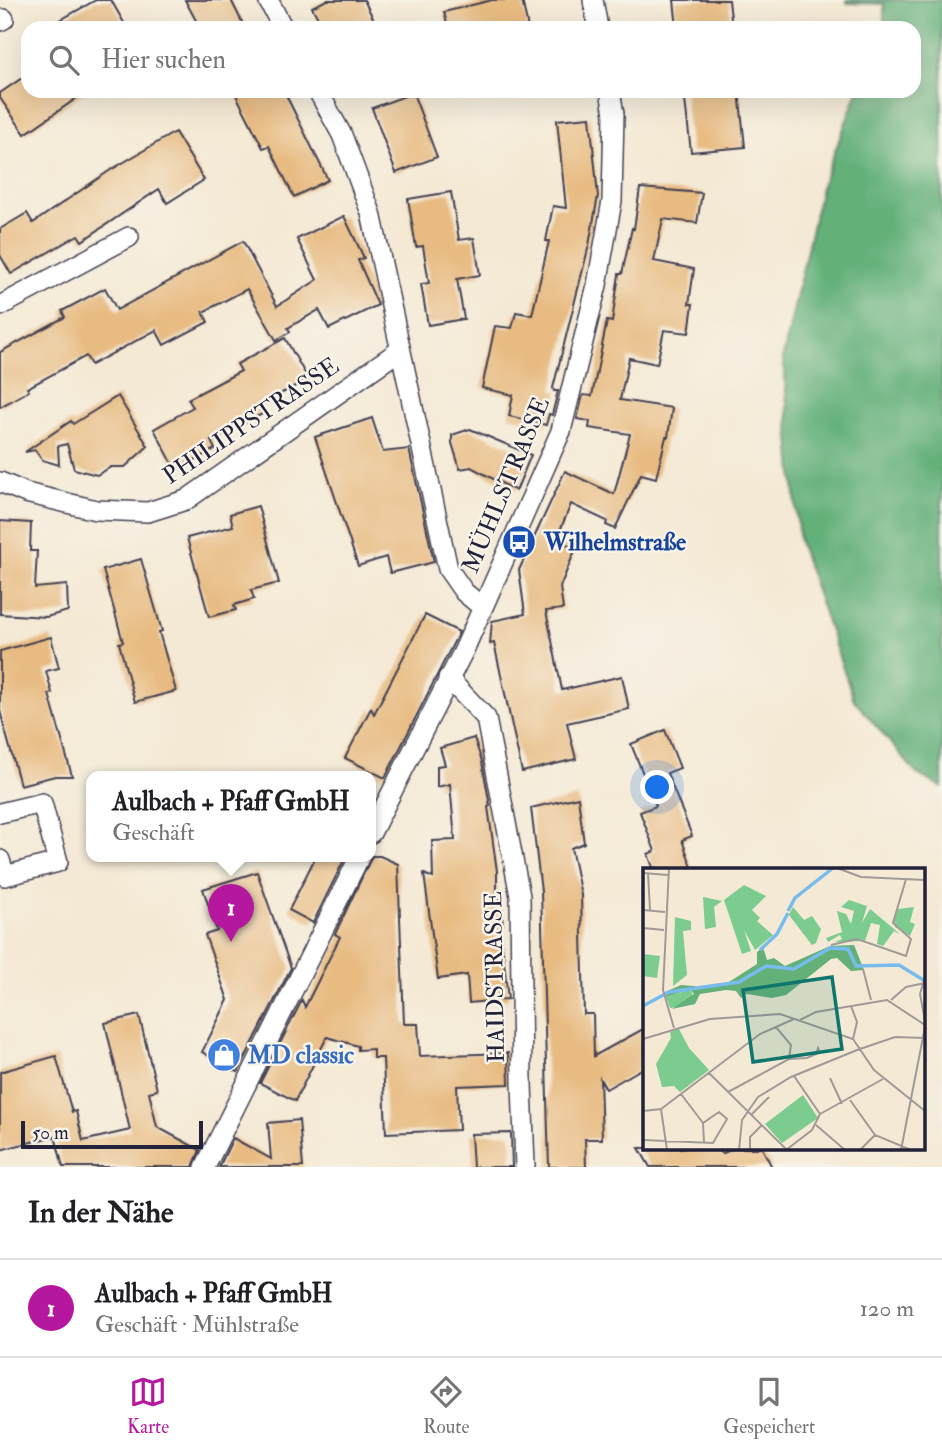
<!DOCTYPE html>
<html lang="de">
<head>
<meta charset="utf-8">
<style>
	body { margin:0; font-family:"IM FELL Double Pica",serif; background:#f2f2f2; color:#202124 }
	.scale { position:absolute; left:21px; bottom:18px; width:182px; box-sizing:border-box; padding-left:7px; border:4px solid #22223b; border-top:0; font-size:19px; line-height:24px; white-space:nowrap; color:#22223b; -webkit-text-stroke:5px #f7f3e8; paint-order:stroke }
	.you { position:absolute; left:658px; top:788px; width:24px; height:24px; margin:-18px; border:5px solid #fff; border-radius:50%; background:#1a73e8; box-shadow:0 0 0 10px #1a73e833 }
	.badge { display:grid; place-items:center; width:46px; height:46px; border-radius:50%; background:#b5179e; color:#fff; font-size:23px; font-weight:700 }
	.pin { position:absolute; translate:-50% -58px; filter:drop-shadow(0 2px 4px #0008) }
	.pin::after { content:''; position:absolute; top:37px; width:24px; height:21px; background:inherit; clip-path:polygon(0 0,100% 0,50% 100%) }
	.popup { position:absolute; left:86px; top:771px; width:290px; height:91px; box-sizing:border-box; display:grid; place-content:center; border-radius:14px; background:#fff; filter:drop-shadow(0 2px 5px #0005); font-size:23px; white-space:nowrap; color:#757577 }
	.popup b { font-size:26px; color:#202124 }
	.popup::after { content:''; position:absolute; left:50%; top:100%; margin-left:-14px; border:14px solid transparent; border-top-color:#fff }
	.list { margin:0; padding:0; list-style:none }
	h2 { display:flex; justify-content:space-between; align-items:center; height:91px; margin:0; padding:0 28px; font-size:30px }
	h2 small { font-size:23px; font-weight:400; color:#757577 }
	.list li { display:grid; grid-template-columns:46px 1fr auto; gap:21px; align-items:center; box-sizing:border-box; height:98px; padding:0 28px; border-top:2px solid #e0e0e0 }
	.list b { display:block; font-size:26px; white-space:nowrap }
	.list p { margin:0; font-size:23px; white-space:nowrap; color:#757577 }
	.list em { font-size:23px; font-style:normal; color:#757577 }
	.icon { flex:none; width:38px; height:38px; fill:none; stroke:currentColor; stroke-width:2; stroke-linecap:round; stroke-linejoin:round }
	.map { position:relative; flex:none; width:942px; height:1167px; overflow:hidden }
	.search { position:absolute; background:#fff; box-shadow:0 7px 28px #0002; left:21px; right:21px; top:21px; height:77px; display:flex; align-items:center; gap:18px; box-sizing:border-box; padding:0 24px; border-radius:21px; color:#757577; font-size:26px }
	.sheet { height:189px; background:#fff }
	nav { display:flex; justify-content:space-around; align-items:center; box-sizing:border-box; height:98px; border-top:2px solid #e0e0e0; background:#fff; font-size:19px; color:#757577 }
	nav a { display:grid; justify-items:center; gap:4px }
	nav .on { color:#b5179e }
	.map>svg:first-child { display:block }
</style>
</head>
<body>
<div class="map">
<svg width="942" height="1167" viewBox="0 0 942 1167">
	<rect width="100%" height="100%" fill="#f7f3e8"/>
	<filter id="ink" filterUnits="userSpaceOnUse"><feTurbulence type="fractalNoise" baseFrequency=".0143" numOctaves="2"/><feDisplacementMap in="SourceGraphic" scale="14" xChannelSelector="R" yChannelSelector="G"/><feConvolveMatrix kernelMatrix="1 2 1 2 8 2 1 2 1" color-interpolation-filters="sRGB"/></filter>
	<filter id="wash" filterUnits="userSpaceOnUse"><feTurbulence type="fractalNoise" baseFrequency=".00686" numOctaves="4" result="noise"/><feDisplacementMap in="SourceGraphic" scale="28" xChannelSelector="R" yChannelSelector="G"/><feGaussianBlur stdDeviation="1.57" result="paint"/><feColorMatrix in="noise" values="0 0 0 0 0 0 0 0 0 0 0 0 0 0 0 0 0 1.4 0 .05"/><feComposite in="paint" operator="in"/></filter>
	<g filter="url(#wash)">
		<rect width="100%" height="100%" fill="#f4e9d4"/>
		<polygon fill="#64b079" stroke="#43695a" stroke-width="2" points="847,0 942,0 942,787 917,774 854,700 799,541 783,357 821,187 858,91 914,91 914,28 884,28 884,4 847,3"/>
		<g id="blocks">
			<g fill="#e8bb82">
				<polygon points="96,0 111,0 127,28 46,28"/>
				<polygon points="185,0 231,0 245,28 200,28"/>
				<polygon points="327,0 364,0 378,28 323,28 312,7"/>
				<polygon points="492,0 522,0 528,28 448,28 444,12"/>
				<polygon points="674,0 729,0 732,28 677,28"/>
				<polygon points="28,74 28,91 87,91 25,134 0,98 0,93"/>
				<polygon points="234,91 284,91 328,180 294,197 269,146 263,148"/>
				<polygon points="684,91 739,91 745,147 691,152"/>
				<polygon points="413,93 437,157 396,173 372,108"/>
				<polygon points="590,117 598,196 589,245 553,388 554,391 558,391 552,415 549,414 546,425 509,416 513,395 482,388 495,326 512,328 516,312 532,315 549,241 546,241 553,206 566,208 557,120"/>
				<polygon points="175,132 204,180 167,203 159,189 82,241 78,235 11,274 0,255 0,229 27,213 33,223 109,171"/>
				<polygon points="640,188 702,193 697,223 663,219 654,261 694,269 689,304 693,304 689,333 664,330 657,364 629,358 620,400 672,408 668,437 666,437 656,478 641,474 615,529 606,525 607,521 571,504 556,540 576,548 560,587 563,609 546,611 562,690 622,676 629,709 567,723 576,759 522,772 494,643 490,644 492,621 525,614 519,570 565,471 614,494 630,434 589,428 590,421 577,419 583,395 592,396 607,321 612,322 619,274 622,274 632,228 634,229"/>
				<polygon points="451,192 459,240 474,238 480,275 457,279 464,319 428,325 421,284 429,283 423,246 416,247 408,199"/>
				<polygon points="344,216 364,258 358,260 378,305 329,329 319,310 288,328 290,332 276,340 247,289 203,312 208,322 164,345 156,330 91,365 86,356 27,388 29,391 0,407 0,352 65,317 62,311 105,288 117,310 243,241 277,306 317,280 297,239"/>
				<polygon points="285,338 308,379 260,405 264,413 211,441 215,449 176,470 154,429 193,407 188,399 241,371 237,364"/>
				<polygon points="118,396 148,446 125,467 111,467 97,475 74,469 67,444 58,446 59,465 42,460 35,450 25,452 71,421 73,424"/>
				<polygon points="372,418 383,452 409,449 434,562 390,573 386,557 358,566 315,437"/>
				<polygon points="470,429 531,455 516,491 471,467 460,469 452,443 452,435"/>
				<polygon points="258,506 279,583 251,590 254,599 234,605 236,610 209,617 187,538 233,526 230,514"/>
				<polygon points="0,521 31,523 30,551 37,551 35,588 67,585 68,611 46,617 0,614"/>
				<polygon points="141,559 162,631 159,632 176,691 135,702 119,643 123,642 103,570"/>
				<polygon points="425,615 459,632 385,778 345,758 371,708 374,714"/>
				<polygon points="51,637 59,668 46,671 52,693 49,694 72,776 55,776 20,785 0,711 0,651"/>
				<polygon points="665,730 680,768 667,773 692,836 682,840 693,870 654,870 648,854 655,851 640,812 656,806 631,744"/>
				<polygon points="474,738 482,762 490,806 488,807 497,871 497,898 500,898 503,925 500,925 508,999 469,1003 467,975 438,979 424,874 433,878 432,841 455,840 450,784 437,787 437,766 445,765 440,748"/>
				<polygon points="578,797 584,843 571,848 581,895 584,1014 593,1014 594,1056 645,1028 645,1067 606,1089 600,1079 602,1139 585,1139 586,1167 549,1167 541,891 531,808"/>
				<polygon points="316,856 346,856 313,923 289,910"/>
				<polygon points="372,856 380,856 398,864 404,1024 418,1024 420,1056 508,1053 509,1084 457,1086 459,1130 386,1133 383,1058 373,1058 373,1049 358,1050 358,1046 327,1037 295,1101 260,1083 302,1000 305,1007 340,937 335,934"/>
				<polygon points="257,872 291,968 238,1072 202,1052 228,1000 205,935 217,931 203,889"/>
				<polygon points="139,1015 157,1090 149,1092 157,1127 200,1150 193,1167 63,1167 55,1136 0,1150 0,1072 56,1056 72,1112 76,1111 83,1141 130,1130 105,1023"/>
				<polygon points="299,1120 303,1167 219,1167 233,1138 271,1159 268,1123"/>
				<polygon points="511,1133 512,1167 473,1167 471,1134"/>
				<polygon points="639,1148 718,1148 722,1154 734,1148 762,1148 772,1167 650,1167"/>
			</g>
		</g>
	</g>
	<g filter="url(#ink)">
		<use href="#blocks" fill-opacity="0" stroke="#424052" stroke-width="2"/>
		<g fill="none" stroke-linecap="round" stroke-linejoin="round">
			<g stroke="#424052" stroke-width="22">
				<g id="minor">
					<polyline points="268,0 283,28"/>
					<polyline points="593,0 598,28"/>
					<polyline points="0,21 4,19"/>
					<polyline points="318,91 342,135 371,213 448,569 464,592 482,607"/>
					<polyline points="0,306 129,237"/>
					<polyline points="0,482 26,493 96,510 148,512 186,500 400,350"/>
					<polyline points="448,678 486,718 520,896 522,1084 525,1167"/>
					<polyline points="0,813 42,803 58,862 5,876 0,860"/>
					<polyline points="371,833 464,650 561,431 597,285 612,201 614,114 610,91"/>
					<polyline points="205,1167 360,856"/>
				</g>
			</g>
			<use href="#minor" stroke="#fff" stroke-width="19"/>
		</g>
	</g>
	<defs>
		<g id="bus-disc" transform="scale(1.75)"><circle r="9.5" fill="#1a4fb4" stroke="#f7f3e8"/><path d="M-5-6H5V4H4V6H2V4H-2V6H-4V4H-5ZM-3.5-4V0h7V-4ZM-3.5 1.2v1.5H-2V1.2ZM2 1.2v1.5H3.5V1.2Z" fill="#fff"/></g>
		<g id="shop-disc" transform="scale(1.75)"><circle r="9.5" fill="#3f7fe0" stroke="#f7f3e8"/><path d="M-5-2.5h2.3a2.7 3.5 0 0 1 5.4 0H5L5.5 6h-11ZM-1.5-2.5h3a1.5 2.3 0 0 0-3 0Z" fill="#fff"/></g>
	</defs>
	<g fill-rule="evenodd">
		<use href="#bus-disc" x="519" y="542"/>
		<use href="#shop-disc" x="224" y="1055"/>
	</g>
	<g text-anchor="middle" dominant-baseline="central" stroke-width="5" stroke-linejoin="round" paint-order="stroke">
		<g font-size="24" fill="#22223b" stroke="#f7f3e8">
			<text transform="translate(251 421) rotate(-34)">PHILIPPSTRASSE</text>
			<text transform="translate(506 485) rotate(-67)">MÜHLSTRASSE</text>
			<text transform="translate(495 977) rotate(-91)">HAIDSTRASSE</text>
		</g>
		<g font-size="24" font-weight="bold" fill="#164399" stroke="#f7f3e8" text-anchor="start">
			<text x="544" y="542">Wilhelmstraße</text>
		</g>
		<g font-size="24" font-weight="bold" fill="#366cbe" stroke="#f7f3e8" text-anchor="start">
			<text x="248" y="1055">MD classic</text>
		</g>
	</g>
	<g transform="translate(643 868)">
		<rect width="282" height="282" fill="#f4e9d4"/>
		<path d="M101,17L123,28L109,42L117,50L114,53L130,67L112,82L101,62L108,83L99,86L81,32ZM60,29L79,33L71,39L73,59L62,61ZM206,32L224,38L219,55L227,41L257,66L251,63L240,78L234,76L237,57L228,55L222,73L192,74L199,71L197,67L185,74L183,70L199,64L194,43L203,46L208,56L211,43L198,39ZM150,39L161,52L169,48L178,61L173,75L169,77L146,47ZM271,39L267,54L272,56L267,68L252,59L251,53L255,41ZM32,49L48,53V62L40,63L44,107L30,118ZM0,86L17,88L14,110L0,108ZM48,121L52,136L27,140L23,129ZM36,161L46,180L66,202L37,224L31,218L19,219L13,196L28,170L27,164ZM160,227L175,250L139,275L122,256Z" fill="#7bcc8e"/>
		<path d="M211,77L221,102L208,103L194,90L188,91L143,127L129,130L104,126L98,130L93,123L83,122L57,126L52,136L29,141L51,126L47,121L23,129L22,124L38,117L62,119L86,114L114,96V84L120,79L124,92L131,90L142,98L187,78Z" fill="#64b079"/>
		<path fill="none" stroke="#78bcee" stroke-width="3.5" d="M145,43L152,30L190,0M117,82L134,66L145,45M0,138L26,124L96,114L123,98L151,101L187,80L205,81L213,98L256,97L282,113"/>
		<path fill="none" stroke="#a09997" stroke-width="2" d="M26,0L20,122L31,160M194,0L218,9L282,12M0,5L25,7M5,5L7,42M0,42L22,44M0,60L21,62M188,77L214,71L263,88L268,71L250,55L263,11M220,101L228,132M282,109L277,126L282,153M248,132L263,119L282,115M208,138L214,154L210,171M157,152L173,144L244,132L282,157M133,159L148,177L146,191M0,171L67,151L137,146L210,171L231,202L282,243M217,181L252,169L282,170M65,204L144,282M151,208L177,246M187,210L199,236M85,224L146,191L164,190L173,186L177,184L175,180L173,186M38,226L60,255L61,274M207,232L232,267L268,282M18,241L24,282M0,243L18,241L117,166L151,151M177,246L240,211M108,247L126,229M173,257L202,282M0,272L70,275L84,251L76,244L60,255M96,282L99,252L115,229L148,209L219,180M107,282V269L119,257M143,282L169,262L177,246M217,282L232,267M258,282L282,159"/>
		<path fill="#0f766e" fill-opacity="0.15" stroke="#0f766e" stroke-width="3.5" d="M189,109L199,181L110,194L100,122Z"/>
		<rect width="282" height="282" fill="none" stroke="#22223b" stroke-width="3.5"/>
	</g>
</svg>
<div class="scale">50 m</div>
<div class="you"></div>
<div class="pin badge" style="left:231px;top:942px">1</div>
<div class="popup"><b>Aulbach + Pfaff GmbH</b>Geschäft</div>
<div class="search"><svg class="icon" aria-label="search" viewBox="0 0 24 24"><circle cx="10" cy="10" r="6"/><path d="M15 15l6 6"/></svg>Hier suchen</div>
</div>
<section class="sheet">
<h2>In der Nähe<small></small></h2>
<ul class="list">
<li><span class="badge">1</span><div><b>Aulbach + Pfaff GmbH</b><p>Geschäft · Mühlstraße</p></div><em>120 m</em></li>
</ul>
</section>
<nav>
<a class="on"><svg class="icon" aria-label="map" viewBox="0 0 24 24"><path d="M3 6l6-2 6 2 6-2v14l-6 2-6-2-6 2zM9 4v14M15 6v14"/></svg>Karte</a>
<a><svg class="icon" aria-label="directions" viewBox="0 0 24 24"><path d="M12 3l9 9-9 9-9-9zM9 14v-3h6M13 9l2 2-2 2"/></svg>Route</a>
<a><svg class="icon" aria-label="saved" viewBox="0 0 24 24"><path d="M7 4h10v16l-5-4-5 4z"/></svg>Gespeichert</a>
</nav>
</body>
</html>
